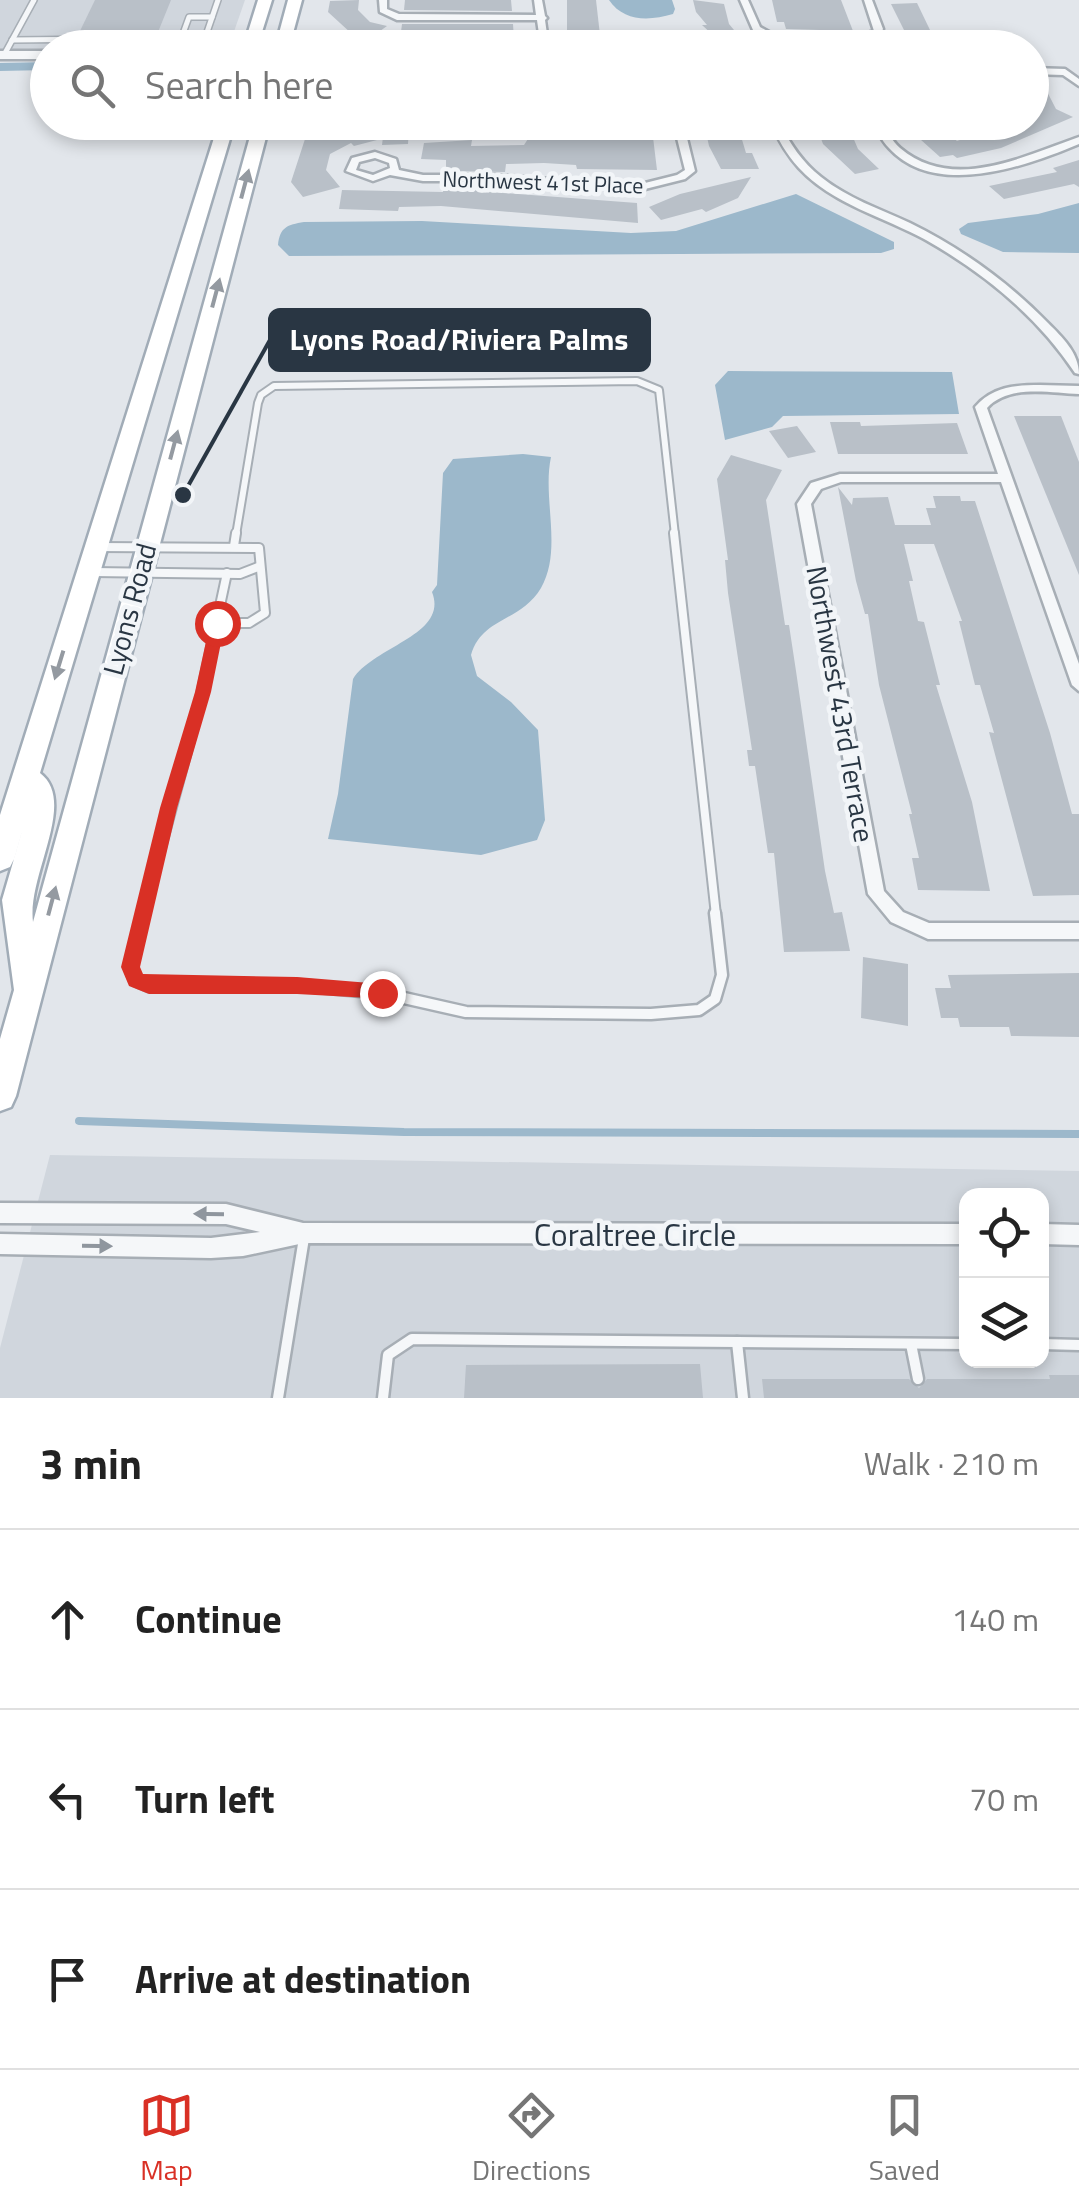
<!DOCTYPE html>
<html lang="en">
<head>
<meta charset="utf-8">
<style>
	body { margin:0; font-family:"Titillium Web",sans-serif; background:#f2f2f2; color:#222 }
	.controls { position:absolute; right:30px; bottom:30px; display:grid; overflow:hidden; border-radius:20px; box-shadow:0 5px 15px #0003 }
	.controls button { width:90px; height:90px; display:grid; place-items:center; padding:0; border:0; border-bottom:2px solid #e0e0e0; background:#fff; color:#222; font:50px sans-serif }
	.stop { position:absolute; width:30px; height:30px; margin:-22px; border:8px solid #d93025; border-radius:50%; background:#fff }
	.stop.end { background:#d93025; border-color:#fff; box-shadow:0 2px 10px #0008 }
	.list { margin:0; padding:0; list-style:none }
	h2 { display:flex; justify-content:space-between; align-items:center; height:130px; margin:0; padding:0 40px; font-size:42px }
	h2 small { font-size:32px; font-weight:400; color:#767676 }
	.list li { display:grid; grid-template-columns:65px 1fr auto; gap:30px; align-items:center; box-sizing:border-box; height:180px; padding:0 40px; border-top:2px solid #e0e0e0 }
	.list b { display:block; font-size:38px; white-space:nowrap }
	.list em { font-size:32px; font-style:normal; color:#767676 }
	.icon { flex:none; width:55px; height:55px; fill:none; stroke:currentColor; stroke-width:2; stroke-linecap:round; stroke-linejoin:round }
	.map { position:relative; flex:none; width:1079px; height:1398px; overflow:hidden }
	.search { position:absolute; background:#fff; box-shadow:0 5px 15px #0003; left:30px; right:30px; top:30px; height:110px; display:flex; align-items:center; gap:25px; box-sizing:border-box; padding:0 35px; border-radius:55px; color:#767676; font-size:38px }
	.sheet { height:670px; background:#fff }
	nav { display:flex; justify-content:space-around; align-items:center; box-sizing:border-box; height:140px; border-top:2px solid #e0e0e0; background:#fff; font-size:28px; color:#767676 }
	nav a { display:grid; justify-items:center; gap:5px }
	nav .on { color:#d93025 }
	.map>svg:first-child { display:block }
</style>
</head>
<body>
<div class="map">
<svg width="1079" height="1398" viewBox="0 0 1079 1398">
	<rect width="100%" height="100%" fill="#e2e6eb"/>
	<g fill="#d0d6dd" fill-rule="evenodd">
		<polygon points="0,0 245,0 230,43 222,47 47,50 0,49"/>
		<path d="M50,1155L1079,1171V1398H0V1348ZM966,1196H1042V1360H966Z"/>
	</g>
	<g fill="#9cb8cb">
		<path d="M609,0H672L675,9L673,14C649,21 624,22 609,0Z"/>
		<path d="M796,194L894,242V249L881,253L289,256L278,245C280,227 287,225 304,222L422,221L631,233L676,231Z"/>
		<polygon points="1079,203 1079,253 1003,252 961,234 959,229 968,223 1038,214"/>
		<polygon points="728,371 952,372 959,414 783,416 772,427 725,440 715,385"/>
		<path d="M523,454L551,457C542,498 563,550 541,588C521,622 482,617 471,655L477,676L511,702L538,730L545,820L537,840L481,855L328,839L338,794L353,679C374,646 449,635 432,592L437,585L443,473L453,459Z"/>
	</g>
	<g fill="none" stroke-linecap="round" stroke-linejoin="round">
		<polyline stroke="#9cb8cb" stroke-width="8" points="79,1121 404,1132 1079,1134"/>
		<polygon fill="#9cb8cb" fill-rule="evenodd" points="48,62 48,70 0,71 0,63"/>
	</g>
	<g fill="#b9c0c8">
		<polygon points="95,0 171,0 158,32 79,33"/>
		<polygon points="359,0 358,10 370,22 387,26 369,39 352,34 328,12 330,1"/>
		<polygon points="405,0 511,0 512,11 404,10"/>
		<polygon points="567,0 596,0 601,44 567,44"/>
		<polygon points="693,0 724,4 729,24 749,48 727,48 702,25 707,25 696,12"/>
		<polygon points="772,0 841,0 853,31 786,29 784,22 777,22"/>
		<polygon points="917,3 930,30 904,30 891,4"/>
		<polygon points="402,24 513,24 514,40 400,40"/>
		<polygon points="1032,78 1040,78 1056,109 1073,117 1001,148 957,158 953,155 940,157 901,122 933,122 957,141 1012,122 1032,122"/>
		<polygon points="373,122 386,125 371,133 377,140 354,146 351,143 330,154 326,170 340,187 303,197 291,182 305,139 318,133"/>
		<polygon points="539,122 647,122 648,129 652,129 657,170 577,169 576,165 544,163 506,164 505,172 446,171 446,160 421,159 424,143 472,140 471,146 524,145"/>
		<polygon points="704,123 737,123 746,153 752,153 759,169 721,169 709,146"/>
		<polygon points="838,124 842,135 852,135 858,149 879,169 855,174 823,144 816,125"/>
		<polygon points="391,126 409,126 408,144 382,145 384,128"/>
		<polygon points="1079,160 1079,187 1074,184 1004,199 989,186 1057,172 1053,168"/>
		<polygon points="751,177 738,198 706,212 702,209 661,220 649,207 680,194"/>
		<polygon points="444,185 504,185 503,193 637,203 638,223 441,206 399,207 398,211 339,209 342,190 443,192"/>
		<polygon points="1014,416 1061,416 1079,462 1079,575"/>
		<polygon points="830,422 860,422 861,426 957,423 968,454 838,454"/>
		<polygon points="797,426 816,452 788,458 769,431"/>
		<polygon points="731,455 782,470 766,500 785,625 789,625 796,671 825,871 834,913 842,912 850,951 784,952 774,853 768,853 755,766 749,766 747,750 752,750 728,593 725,560 728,560 717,479"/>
		<polygon points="838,487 852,505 853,498 888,497 895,525 931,525 926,508 936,508 933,496 960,496 961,501 975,501 1050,733 1072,814 1079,814 1079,895 1033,896 989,732 994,733 980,685 975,685 959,621 962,621 934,544 904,544 913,581 909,581 918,621 924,622 940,685 936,685 972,802 990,891 918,890 912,858 919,858 909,814 912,814 879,685 868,614 865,614 856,581"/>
		<polygon points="863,957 908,964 908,1026 861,1018"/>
		<polygon points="1079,973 1079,1037 1011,1036 1009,1027 960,1027 958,1018 941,1018 935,988 951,988 948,975"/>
		<polygon points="700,1364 703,1398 464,1398 466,1365"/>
		<polygon points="1049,1375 1079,1375 1079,1398 764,1398 762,1379 909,1379 919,1388 927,1379 1050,1379"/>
	</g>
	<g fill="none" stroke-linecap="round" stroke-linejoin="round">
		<g stroke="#a7aeb5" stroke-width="8">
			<g id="service-far3">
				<polyline points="181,39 189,17 212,17"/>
				<polyline points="12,40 205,38 218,0"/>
				<polyline points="4,55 34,0"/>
			</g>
		</g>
		<g stroke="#a7aeb5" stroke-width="10">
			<polyline id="service-far2" points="236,535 258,403 261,395 274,386 637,381 659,390 675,535"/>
		</g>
		<g stroke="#a7aeb5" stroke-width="12">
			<g id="service-far1">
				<polyline points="674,533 716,915"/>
				<polyline points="234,546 236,533"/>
				<polyline points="98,547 259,548 265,613 249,623 217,623"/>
				<polyline points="93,572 240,574 258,567"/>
				<polyline points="143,915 195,722 227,573"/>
			</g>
		</g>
		<g stroke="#a7aeb5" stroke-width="15">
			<g id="service">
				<polyline points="144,913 130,967 135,980 149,986 297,985 382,993 466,1012 651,1014 699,1010 715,999 722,975 715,913"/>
				<polyline points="737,1342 966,1344"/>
				<polyline points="911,1344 918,1379"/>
				<polyline points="1042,1344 1079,1345"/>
				<polyline points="278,1398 304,1238"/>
				<polyline points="383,1398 388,1355 412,1339 737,1342 743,1398"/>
			</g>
		</g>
		<g stroke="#a7aeb5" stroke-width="5">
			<g id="minor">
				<polygon points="379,0 387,0 387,9 399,14 536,15 534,0 542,0 545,16 547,18 545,20 549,48 541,48 537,20 397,20 380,12"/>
				<polygon points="740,0 748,0 760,27 798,48 786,48 753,30"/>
				<polygon points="864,0 872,0 883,29 880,35 836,48 821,48 874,31"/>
				<polygon points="1032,68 1065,69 1079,79 1079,86 1063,75 1032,74"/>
				<path d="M673,122H683L695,171L685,179L637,191L494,181H423L390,175L373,181L346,171L352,158L375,152L396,159L399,170L423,175H494L637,185L677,175L685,170ZM375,158L389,163L390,168L373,175L356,170L359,162Z"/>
				<path d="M770,122H779C790,144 802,162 821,177C847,198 880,209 910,223C961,248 1008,282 1048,323C1062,337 1079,353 1079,374L1075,373C1038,317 984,273 926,240C884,217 832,204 799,168C786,154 778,139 770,122Z"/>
				<path d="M872,122H881C887,131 892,141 900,148C953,193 1024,156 1079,137V144C1027,166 935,199 889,148C882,141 877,131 872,122Z"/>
				<path d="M1040,385L1079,386V394C1050,393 1009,384 987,408L1079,664V691L1072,685L1001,482H841L821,489L811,504L884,891L903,912L929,923H1079V939H928L891,922L868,894L797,504L811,483L840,474H998L975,407C992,387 1014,385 1040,385Z"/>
				<polygon points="0,1203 226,1204 303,1223 966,1224 966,1244 304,1243 243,1256 211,1258 0,1254 0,1234 211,1238 260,1232 226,1224 0,1223"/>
				<polygon points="1042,1224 1079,1225 1079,1245 1042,1244"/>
			</g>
		</g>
		<g stroke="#a7aeb5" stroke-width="5">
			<rect id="tertiary" x="0" y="51" width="48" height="8"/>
		</g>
		<g stroke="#a1acb7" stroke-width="5">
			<g id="primary">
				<polygon points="258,0 272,0 257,48 243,48"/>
				<polygon points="288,0 302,0 289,48 275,48"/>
				<path d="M219,122H235L40,773C78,802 27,875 33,922L254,122H270L16,1096L11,1107L0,1111V1039L14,990L2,900L30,804L14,859L10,867L0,871V815Z"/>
			</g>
		</g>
		<use href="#service-far3" stroke="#f5f7f9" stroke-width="5"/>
		<use href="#service-far2" stroke="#f5f7f9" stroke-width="6"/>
		<use href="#service-far1" stroke="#f5f7f9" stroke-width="8"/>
		<use href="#service" stroke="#f5f7f9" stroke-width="10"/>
		<use href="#minor" fill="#f5f7f9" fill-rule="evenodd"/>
		<use href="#tertiary" fill="#f5f7f9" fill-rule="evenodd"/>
		<use href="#primary" fill="#fff" fill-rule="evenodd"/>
	</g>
	<defs><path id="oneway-solid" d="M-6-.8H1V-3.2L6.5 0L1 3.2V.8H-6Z" transform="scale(2.5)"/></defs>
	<g fill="#949aa1">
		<use href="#oneway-solid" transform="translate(245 184) rotate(-75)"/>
		<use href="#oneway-solid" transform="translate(216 293) rotate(-75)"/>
		<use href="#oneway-solid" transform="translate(174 445) rotate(-75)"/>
		<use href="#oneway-solid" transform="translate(59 665) rotate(107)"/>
		<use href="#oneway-solid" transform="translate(52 901) rotate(-75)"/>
	</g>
	<g fill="#8f969e">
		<use href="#oneway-solid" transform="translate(209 1214) rotate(-179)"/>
		<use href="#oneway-solid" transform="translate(97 1246) rotate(1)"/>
	</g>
	<polygon fill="#d93025" points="217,617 225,623 211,692 177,808 140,967 143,974 297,977 382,984 388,987 388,999 297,994 149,994 129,986 121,967 160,808 195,692 210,623"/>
	<g text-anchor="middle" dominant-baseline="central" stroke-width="9" stroke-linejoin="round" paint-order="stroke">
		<g font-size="22" fill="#293643" stroke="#f2f5f8">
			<text transform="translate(543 182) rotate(2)">Northwest 41st Place</text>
		</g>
		<g font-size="28" fill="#293643" stroke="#f2f5f8">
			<text transform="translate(129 609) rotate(-75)">Lyons Road</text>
			<text transform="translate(841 704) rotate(80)">Northwest 43rd Terrace</text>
		</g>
		<g font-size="32" fill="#293643" stroke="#f2f5f8">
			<text x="635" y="1234">Coraltree Circle</text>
		</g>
	</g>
	<path fill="none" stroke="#293643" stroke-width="4" d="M183 495L270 340"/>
	<circle fill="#293643" stroke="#f2f5f8" stroke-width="4" cx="183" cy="495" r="10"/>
	<rect fill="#293643" stroke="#293643" stroke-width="4" x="270" y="310" width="379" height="60" rx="10"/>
	<g font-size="30" text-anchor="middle" font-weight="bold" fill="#fff">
		<text x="459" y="350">Lyons Road/Riviera Palms</text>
	</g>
</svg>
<div class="controls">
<button><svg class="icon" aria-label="locate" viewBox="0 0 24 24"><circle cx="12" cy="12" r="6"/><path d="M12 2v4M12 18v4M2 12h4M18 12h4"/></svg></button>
<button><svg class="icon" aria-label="layers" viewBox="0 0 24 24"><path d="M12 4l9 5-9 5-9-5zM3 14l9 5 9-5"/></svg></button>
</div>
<div class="stop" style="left:217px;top:623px"></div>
<div class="stop end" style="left:382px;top:993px"></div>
<div class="search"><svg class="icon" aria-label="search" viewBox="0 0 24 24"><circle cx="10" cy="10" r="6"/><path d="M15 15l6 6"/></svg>Search here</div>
</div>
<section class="sheet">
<h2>3 min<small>Walk · 210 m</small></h2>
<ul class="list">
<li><svg class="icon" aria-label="ahead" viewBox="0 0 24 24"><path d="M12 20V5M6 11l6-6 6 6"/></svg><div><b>Continue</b></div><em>140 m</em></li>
<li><svg class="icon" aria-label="left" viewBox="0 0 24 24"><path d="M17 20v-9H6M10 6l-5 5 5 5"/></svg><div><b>Turn left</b></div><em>70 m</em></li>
<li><svg class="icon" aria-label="arrive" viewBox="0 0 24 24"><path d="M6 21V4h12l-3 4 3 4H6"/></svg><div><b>Arrive at destination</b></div></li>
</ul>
</section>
<nav>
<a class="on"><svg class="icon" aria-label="map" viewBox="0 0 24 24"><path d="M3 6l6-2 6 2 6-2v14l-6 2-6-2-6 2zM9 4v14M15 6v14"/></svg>Map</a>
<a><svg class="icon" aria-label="directions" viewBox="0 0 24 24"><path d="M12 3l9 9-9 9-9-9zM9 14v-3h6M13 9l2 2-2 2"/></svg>Directions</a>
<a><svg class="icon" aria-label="saved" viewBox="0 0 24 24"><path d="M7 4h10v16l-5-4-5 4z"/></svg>Saved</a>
</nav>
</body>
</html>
